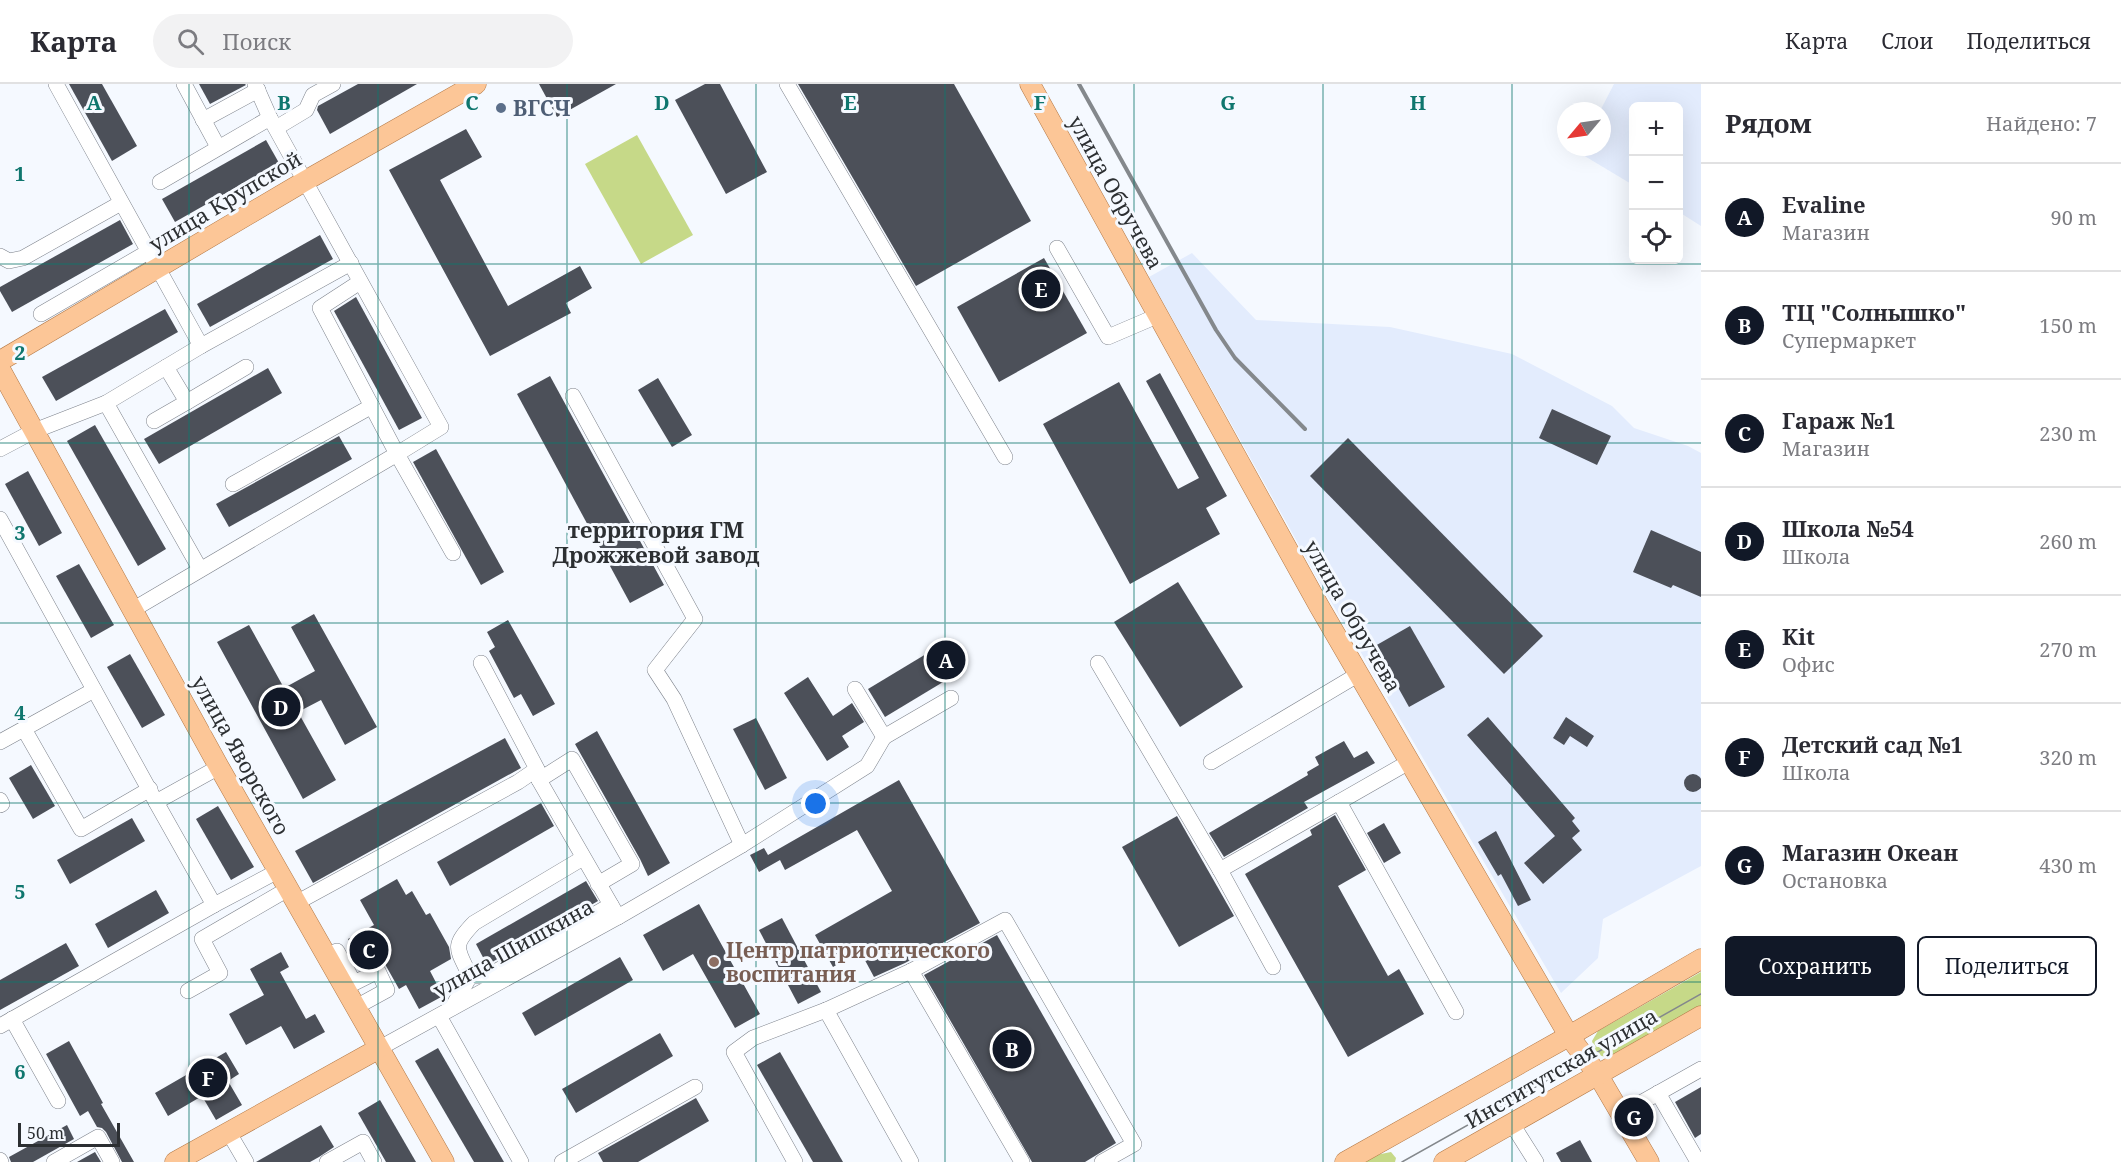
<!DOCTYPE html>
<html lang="ru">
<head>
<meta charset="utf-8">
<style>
	body { margin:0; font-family:"Noto Serif",serif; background:#f2f2f3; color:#2b2b33 }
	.controls { position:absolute; right:18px; top:18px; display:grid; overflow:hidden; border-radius:9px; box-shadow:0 6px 24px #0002 }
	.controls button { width:54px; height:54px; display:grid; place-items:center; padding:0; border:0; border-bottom:2px solid #e1e1e2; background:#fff; color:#2b2b33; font:30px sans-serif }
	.compass { position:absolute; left:1557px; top:18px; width:54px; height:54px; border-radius:50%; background:#fff; box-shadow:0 6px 24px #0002; rotate:241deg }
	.scale { position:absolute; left:18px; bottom:15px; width:102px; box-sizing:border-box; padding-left:6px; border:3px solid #2c2f32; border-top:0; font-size:16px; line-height:21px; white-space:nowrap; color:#2c2f32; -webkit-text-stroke:4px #f5f9ff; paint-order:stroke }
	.you { position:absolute; left:816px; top:720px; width:21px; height:21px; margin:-15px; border:4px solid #fff; border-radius:50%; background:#1a73e8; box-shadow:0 0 0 9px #1a73e833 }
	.badge { display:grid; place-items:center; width:39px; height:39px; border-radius:50%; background:#111827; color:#fff; font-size:20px; font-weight:700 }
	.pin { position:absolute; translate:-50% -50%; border:3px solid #fff; box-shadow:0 2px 6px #0006 }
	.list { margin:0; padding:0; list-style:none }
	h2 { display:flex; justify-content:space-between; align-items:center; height:78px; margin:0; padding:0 24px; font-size:26px }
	h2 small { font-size:20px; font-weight:400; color:#7c7c81 }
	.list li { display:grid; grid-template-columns:39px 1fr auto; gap:18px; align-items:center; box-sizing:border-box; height:108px; padding:0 24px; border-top:2px solid #e1e1e2 }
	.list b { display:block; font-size:22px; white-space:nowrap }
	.list p { margin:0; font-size:20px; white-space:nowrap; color:#7c7c81 }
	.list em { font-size:20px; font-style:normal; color:#7c7c81 }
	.actions { display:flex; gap:12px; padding:18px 24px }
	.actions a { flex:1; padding:14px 0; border:2px solid #111827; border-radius:9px; text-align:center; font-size:21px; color:#111827 }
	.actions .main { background:#111827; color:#fff }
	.icon { flex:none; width:33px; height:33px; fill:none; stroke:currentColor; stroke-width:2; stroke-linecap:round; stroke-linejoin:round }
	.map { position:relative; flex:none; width:1701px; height:1078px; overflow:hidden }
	header { display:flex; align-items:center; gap:36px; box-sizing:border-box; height:84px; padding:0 30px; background:#fff; border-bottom:2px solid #e1e1e2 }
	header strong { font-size:28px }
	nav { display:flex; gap:33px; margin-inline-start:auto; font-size:21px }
	.search { width:420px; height:54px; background:#f2f2f3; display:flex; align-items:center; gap:15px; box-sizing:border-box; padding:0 21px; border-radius:33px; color:#7c7c81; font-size:22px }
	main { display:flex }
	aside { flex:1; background:#fff }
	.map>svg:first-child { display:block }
</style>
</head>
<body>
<header>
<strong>Карта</strong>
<div class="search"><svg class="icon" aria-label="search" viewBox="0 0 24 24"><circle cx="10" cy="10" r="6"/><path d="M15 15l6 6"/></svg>Поиск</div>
<nav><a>Карта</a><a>Слои</a><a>Поделиться</a></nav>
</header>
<main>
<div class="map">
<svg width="1701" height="1078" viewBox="0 0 1701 1078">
	<rect width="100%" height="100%" fill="#f5f9ff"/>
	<g fill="#e3ecfd">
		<polygon points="1614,0 1701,0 1701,142 1679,128 1678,22 1634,22 1633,101 1578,68 1580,63 1602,63 1602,27 1600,27"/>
		<polygon points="1192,169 1256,236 1390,243 1512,270 1612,322 1634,344 1688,362 1701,369 1701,782 1603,835 1598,874 1561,909 1323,504 1149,193"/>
	</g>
	<g fill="#c6d988">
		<polygon points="637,51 693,151 641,180 585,80"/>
		<polygon points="1701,888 1701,924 1608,974 1596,970 1592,957 1598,947"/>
		<polygon points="1391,1068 1396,1074 1395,1078 1364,1078 1376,1071"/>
	</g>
	<g fill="#4c5059">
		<polygon points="69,0 102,0 137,62 112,77"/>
		<polygon points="199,0 245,0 246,1 210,20"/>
		<polygon points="358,0 417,0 330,50 317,26 318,22"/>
		<polygon points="539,0 616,0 557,33"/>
		<polygon points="705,0 720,0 767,88 726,110 675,16"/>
		<polygon points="798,0 954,0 1031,137 916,202"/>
		<polygon points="466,45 482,73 440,96 508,222 580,182 592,204 566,219 571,229 490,272 389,86"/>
		<polygon points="266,56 279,79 175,138 162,115"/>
		<polygon points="120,136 133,160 12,228 0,207 0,203"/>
		<polygon points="320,151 333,175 210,243 197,220"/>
		<polygon points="1044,174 1087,249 999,298 957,223"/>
		<polygon points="356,213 422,334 399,346 334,227"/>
		<polygon points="165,225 178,248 56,317 42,293"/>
		<polygon points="268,284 282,309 159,380 144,355"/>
		<polygon points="1160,289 1227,412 1206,424 1220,450 1130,500 1043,340 1119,298 1178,405 1199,394 1146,297"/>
		<polygon points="550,292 664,501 630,519 517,310"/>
		<polygon points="658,294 692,351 672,363 638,306"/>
		<polygon points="1552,325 1611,352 1597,381 1539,354"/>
		<polygon points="95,341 166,465 138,482 67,357"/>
		<polygon points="339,352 352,375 229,443 216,420"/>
		<polygon points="1348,354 1543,552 1504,590 1310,392"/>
		<polygon points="436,365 504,488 481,501 413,378"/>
		<polygon points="28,387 62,449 39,462 5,400"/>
		<polygon points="1651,446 1701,468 1701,513 1673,501 1671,504 1633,488"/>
		<polygon points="79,480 114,541 91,554 56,492"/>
		<polygon points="1178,498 1243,603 1180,643 1114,538"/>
		<polygon points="314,530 377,643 345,661 321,616 298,628 336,696 303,715 217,558 249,541 284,604 315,587 291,543"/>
		<polygon points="508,536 555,620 533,632 521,610 514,614 489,567 495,563 487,548"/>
		<polygon points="1410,542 1445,603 1409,623 1375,562"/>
		<polygon points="946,558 963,586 885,633 868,605"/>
		<polygon points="130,570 165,631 142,644 107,583"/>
		<polygon points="808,593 833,632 852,619 864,638 842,652 849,663 827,677 784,609"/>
		<polygon points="1488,633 1575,734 1572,737 1580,747 1572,754 1582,766 1543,800 1524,779 1555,752 1467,651"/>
		<polygon points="1566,633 1594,652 1587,663 1570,652 1564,661 1553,654"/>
		<polygon points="756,634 787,694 765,706 733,645"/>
		<polygon points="597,647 670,779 648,792 640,775 575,660"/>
		<polygon points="505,654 521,684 313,799 295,767"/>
		<polygon points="1344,657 1354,674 1367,667 1375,679 1304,718 1308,724 1224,773 1209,749 1308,691 1307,688 1319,681 1315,673"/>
		<polygon points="31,681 55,722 33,735 9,694"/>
		<circle cx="1693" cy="699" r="9"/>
		<polygon points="899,696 980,839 905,879 874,893 860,867 833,883 815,851 892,807 857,746 785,786 780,776 759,788 750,771 764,764 768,771"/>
		<polygon points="541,719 554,742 450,802 437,778"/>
		<polygon points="218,722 254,783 231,796 196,735"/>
		<polygon points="1335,731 1366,786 1338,802 1388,892 1399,885 1424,930 1348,973 1245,790 1312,751 1310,746"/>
		<polygon points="1177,732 1234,832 1179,863 1122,763"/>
		<polygon points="132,734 145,757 70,800 57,776"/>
		<polygon points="1384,739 1401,769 1384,779 1367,749"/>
		<polygon points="1496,747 1531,816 1518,822 1501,790 1498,792 1478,758"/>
		<polygon points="397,795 406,811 412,807 426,831 430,829 449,863 451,875 430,887 443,912 419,925 406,901 399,905 381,873 364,883 348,855 374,841 360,816"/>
		<polygon points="586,797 598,817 487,881 476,860"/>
		<polygon points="156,806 169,829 108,864 95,840"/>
		<polygon points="699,820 760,930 735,944 693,870 663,887 643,851"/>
		<polygon points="782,834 821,908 798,920 759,846"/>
		<polygon points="997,851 1116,1059 1085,1078 1032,1078 924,891"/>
		<polygon points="66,859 79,882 0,926 0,896"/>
		<polygon points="281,868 289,883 280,888 306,935 315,930 325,948 294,965 281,942 246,961 229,930 264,911 250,885"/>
		<polygon points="620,873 633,896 535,952 522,929"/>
		<polygon points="660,949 673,972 576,1029 562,1005"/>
		<polygon points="69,957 103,1019 101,1020 134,1078 122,1078 106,1048 102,1044 97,1043 88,1027 80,1032 46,970"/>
		<polygon points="438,964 504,1078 474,1078 415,977"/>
		<polygon points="226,968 239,990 228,997 242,1021 216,1036 202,1012 168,1032 155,1009"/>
		<polygon points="780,968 843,1078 813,1078 757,981"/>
		<polygon points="1701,1003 1701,1050 1695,1054 1675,1018"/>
		<polygon points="696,1014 709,1037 638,1078 603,1078 598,1069"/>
		<polygon points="380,1016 416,1078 386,1078 358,1029"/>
		<polygon points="67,1041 74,1055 33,1078 11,1078 9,1073"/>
		<polygon points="321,1041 334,1063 319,1073 310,1078 256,1078"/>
		<polygon points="1580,1056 1592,1078 1561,1078 1556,1069"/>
		<polygon points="95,1068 101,1078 77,1078"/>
	</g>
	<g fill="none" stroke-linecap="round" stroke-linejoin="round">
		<g stroke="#7e838c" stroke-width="16">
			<g id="minor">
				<polyline points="56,0 201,262"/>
				<polyline points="184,0 218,63"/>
				<polyline points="255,0 270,34 441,343 397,370 453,469"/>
				<polyline points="787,0 1005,373"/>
				<polyline points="203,36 258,6"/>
				<polyline points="276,44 306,26 313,11 333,0"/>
				<polyline points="160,98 270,34"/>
				<polyline points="1057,164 1108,253 1157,232"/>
				<polyline points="0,172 9,177 23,174 121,119"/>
				<polyline points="41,230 148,168"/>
				<polyline points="573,312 695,535 655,586 674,615 742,761"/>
				<polyline points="187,318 246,283"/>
				<polyline points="106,319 200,485"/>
				<polyline points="154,337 187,318 166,283"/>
				<polyline points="0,365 34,347 106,319 201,262 351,179"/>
				<polyline points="233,400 372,322"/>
				<polyline points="0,435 156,718 219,683"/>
				<polyline points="134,525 397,370 320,224 360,198"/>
				<polyline points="1098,579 1220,786"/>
				<polyline points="855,605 884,653 951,614"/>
				<polyline points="24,645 81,745 150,705"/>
				<polyline points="0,658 94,606"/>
				<polyline points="1211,678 1359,590"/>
				<polyline points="538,687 539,696 618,833"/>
				<polyline points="539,696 572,675 632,780 598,800"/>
				<polyline points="0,716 2,720 0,721"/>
				<polyline points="156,718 214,821"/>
				<polyline points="1339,718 1456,928"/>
				<polyline points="296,819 518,698 537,685 481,579"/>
				<polyline points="326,871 337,867 354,899 378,887 387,906 356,923"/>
				<polyline points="1273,883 1220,786 1409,678"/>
				<polyline points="911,887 1022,1078"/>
				<polyline points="470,892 488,892 611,821"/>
				<polyline points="188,907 220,889 202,855 288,805"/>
				<path d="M452,924L470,892C457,864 451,863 474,839L583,774"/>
				<polyline points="826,926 911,1078"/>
				<polyline points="439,932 521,1078"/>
				<polyline points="12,935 58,1017"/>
				<polyline points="0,942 214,821 278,787"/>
				<polyline points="378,965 618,833 742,761 867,682 884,653"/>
				<polyline points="1658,1009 1698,1078"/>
				<polyline points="1621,1030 1701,985"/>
				<polyline points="1512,1040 1536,1078"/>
				<polyline points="229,1049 246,1078"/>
				<polyline points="0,1076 1,1078"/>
				<polyline points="54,1078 98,1053 112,1078"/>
				<polyline points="327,1078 363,1058 374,1078"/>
				<polyline points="562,1078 695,1003"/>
				<polyline points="795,1078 734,968 753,954 826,926 911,887 1005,836 1134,1060 1102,1078"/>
			</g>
		</g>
		<g stroke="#b27846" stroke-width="21">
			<g id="major">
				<polyline points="1030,0 1319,522 1569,952 1598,991 1649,1078"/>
				<polyline points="0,277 305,97 476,0"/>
				<polyline points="0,285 219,683 444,1078"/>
				<polyline points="175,1078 378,965"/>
				<polyline points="1345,1078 1569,952 1701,875"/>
				<polyline points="1444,1078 1701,932"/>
			</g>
		</g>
		<use href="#minor" stroke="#fff" stroke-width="15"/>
		<use href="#major" stroke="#fcc697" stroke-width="20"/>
		<polyline stroke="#84888c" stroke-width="1.5" points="1402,1078 1701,910"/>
		<polyline stroke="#84888c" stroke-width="4" points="1079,0 1216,246 1235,274 1305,345"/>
	</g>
	<path fill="none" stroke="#0f766e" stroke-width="1.5" stroke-opacity="0.55" d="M189,0V1078M378,0V1078M567,0V1078M756,0V1078M945,0V1078M1134,0V1078M1323,0V1078M1512,0V1078M0,180H1701M0,359H1701M0,539H1701M0,719H1701M0,898H1701"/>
	<circle fill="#5c6f8a" stroke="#f5f9ff" stroke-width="2" cx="501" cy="24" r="6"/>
	<circle fill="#8d6e63" stroke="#f5f9ff" stroke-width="2" cx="714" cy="878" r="6"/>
	<g text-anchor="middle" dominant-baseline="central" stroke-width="6" stroke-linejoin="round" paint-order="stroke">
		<g font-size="21" font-weight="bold" fill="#4e5e75" stroke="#f5f9ff" text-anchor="start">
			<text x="513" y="24">ВГСЧ</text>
		</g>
		<g font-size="21" fill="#2c2f32" stroke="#f5f9ff">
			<text transform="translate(1116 108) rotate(61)">улица Обручева</text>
			<text transform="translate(225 117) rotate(-31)">улица Крупской</text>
			<text transform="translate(1353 532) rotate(60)">улица Обручева</text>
			<text transform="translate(241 671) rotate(61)">улица Яворского</text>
			<text transform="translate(513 864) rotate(-29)">улица Шишкина</text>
			<text transform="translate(1561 984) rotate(-30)">Институтская улица</text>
		</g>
		<g font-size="21" font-weight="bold" fill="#785e54" stroke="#f5f9ff" text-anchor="start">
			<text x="726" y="866">Центр патриотического<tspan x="726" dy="24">воспитания</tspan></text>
		</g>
		<g font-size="22" font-weight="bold" fill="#2c2f32" stroke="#f5f9ff">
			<text x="656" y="445">территория ГМ<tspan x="656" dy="25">Дрожжевой завод</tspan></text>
		</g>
	</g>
	<g font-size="20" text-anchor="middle" font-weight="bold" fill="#0f766e" stroke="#f5f9ff" stroke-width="6" stroke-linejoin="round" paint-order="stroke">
		<text x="94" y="26">A</text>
		<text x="284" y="26">B</text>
		<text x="472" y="26">C</text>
		<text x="662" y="26">D</text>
		<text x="850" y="26">E</text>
		<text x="1040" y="26">F</text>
		<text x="1228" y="26">G</text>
		<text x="1418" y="26">H</text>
		<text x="20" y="97">1</text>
		<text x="20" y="276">2</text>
		<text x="20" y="456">3</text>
		<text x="20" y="636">4</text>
		<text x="20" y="815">5</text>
		<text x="20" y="995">6</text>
	</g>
</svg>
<div class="controls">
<button>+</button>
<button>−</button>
<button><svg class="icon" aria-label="locate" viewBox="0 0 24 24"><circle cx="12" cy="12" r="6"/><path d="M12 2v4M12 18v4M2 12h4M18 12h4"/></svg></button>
</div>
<svg class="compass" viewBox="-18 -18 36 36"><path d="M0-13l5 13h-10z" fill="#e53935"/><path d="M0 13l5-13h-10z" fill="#7c7c81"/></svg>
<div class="scale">50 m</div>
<div class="you"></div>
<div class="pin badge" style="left:946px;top:576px">A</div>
<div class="pin badge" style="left:1012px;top:965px">B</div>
<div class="pin badge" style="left:369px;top:866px">C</div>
<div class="pin badge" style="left:281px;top:623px">D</div>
<div class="pin badge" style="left:1041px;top:205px">E</div>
<div class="pin badge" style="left:208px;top:994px">F</div>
<div class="pin badge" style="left:1634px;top:1033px">G</div>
</div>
<aside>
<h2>Рядом<small>Найдено: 7</small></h2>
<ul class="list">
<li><span class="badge">A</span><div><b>Evaline</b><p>Магазин</p></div><em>90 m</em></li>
<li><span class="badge">B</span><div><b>ТЦ &quot;Солнышко&quot;</b><p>Супермаркет</p></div><em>150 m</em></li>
<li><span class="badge">C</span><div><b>Гараж №1</b><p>Магазин</p></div><em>230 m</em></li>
<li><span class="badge">D</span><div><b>Школа №54</b><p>Школа</p></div><em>260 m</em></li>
<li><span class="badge">E</span><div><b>Kit</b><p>Офис</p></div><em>270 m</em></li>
<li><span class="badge">F</span><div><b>Детский сад №1</b><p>Школа</p></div><em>320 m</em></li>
<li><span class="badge">G</span><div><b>Магазин Океан</b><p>Остановка</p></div><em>430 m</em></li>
</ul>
<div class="actions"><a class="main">Сохранить</a><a>Поделиться</a></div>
</aside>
</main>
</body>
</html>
